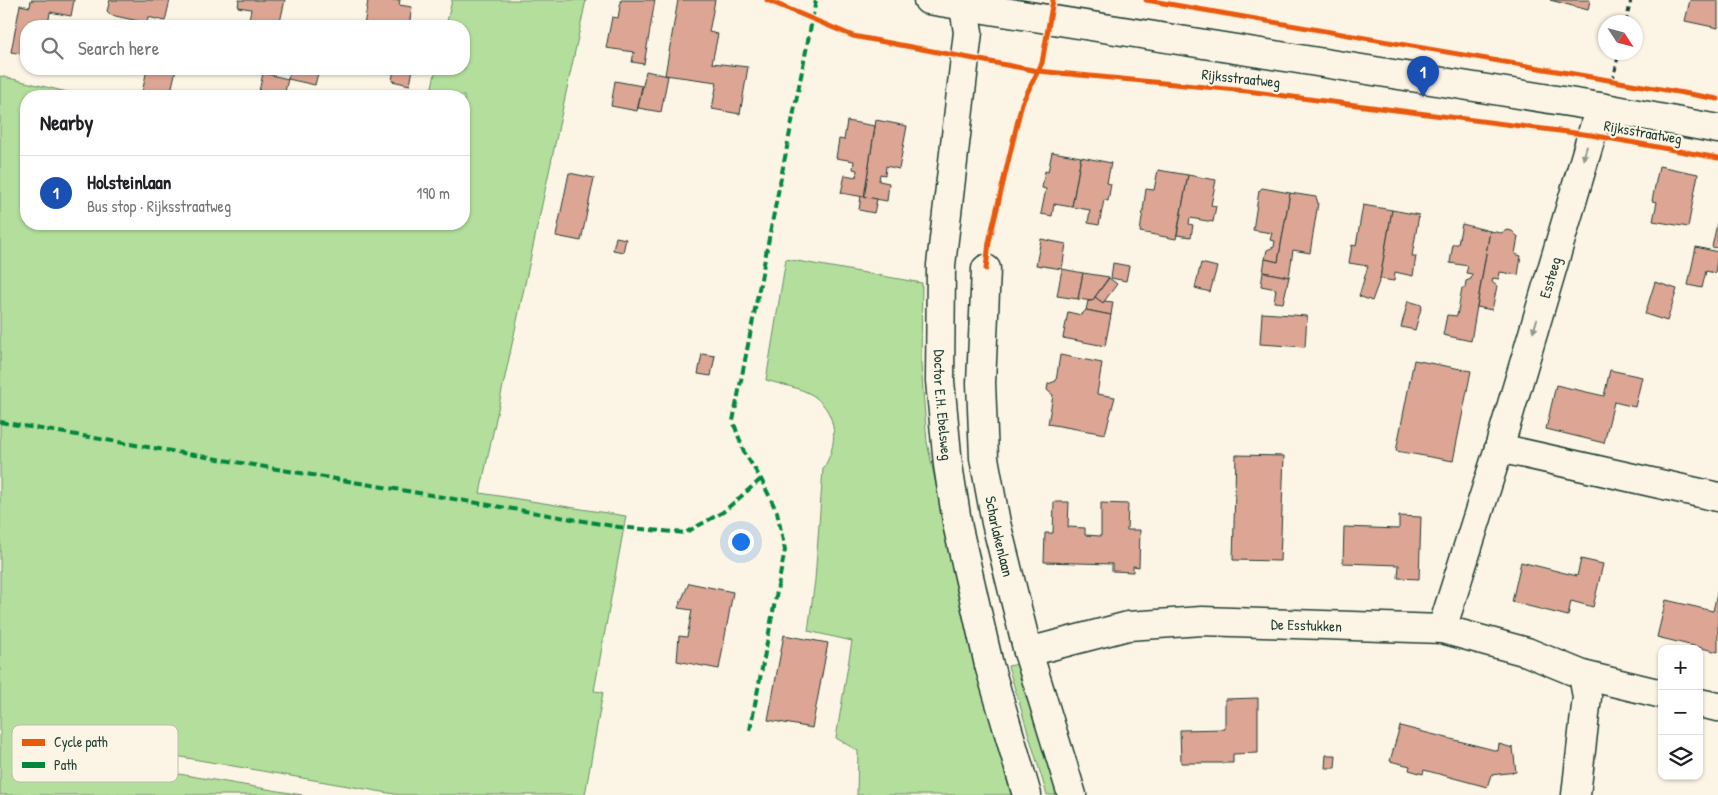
<!DOCTYPE html>
<html lang="en">
<head>
<meta charset="utf-8">
<style>
	body { margin:0; font-family:"Patrick Hand",sans-serif; background:#f6f6f6; color:#202124 }
	.controls { position:absolute; right:15px; bottom:15px; display:grid; overflow:hidden; border-radius:10px; box-shadow:0 1px 4px #0004 }
	.controls button { width:45px; height:45px; display:grid; place-items:center; padding:0; border:0; border-bottom:1px solid #e0e0e0; background:#fff; color:#202124; font:25px sans-serif }
	.compass { position:absolute; left:1598px; top:15px; width:45px; height:45px; border-radius:50%; background:#fff; box-shadow:0 1px 4px #0004; rotate:126deg }
	.you { position:absolute; left:740px; top:541px; width:18px; height:18px; margin:-12px; border:4px solid #fff; border-radius:50%; background:#1a73e8; box-shadow:0 0 0 8px #1a73e833 }
	.badge { display:grid; place-items:center; width:32px; height:32px; border-radius:50%; background:#1f6fb2; color:#fff; font-size:16px; font-weight:700 }
	.pin { position:absolute; translate:-50% -41px; filter:drop-shadow(0 1px 2px #0008) }
	.pin::after { content:''; position:absolute; top:26px; width:18px; height:15px; background:inherit; clip-path:polygon(0 0,100% 0,50% 100%) }
	.list { margin:0; padding:0; list-style:none }
	h2 { display:flex; justify-content:space-between; align-items:center; height:65px; margin:0; padding:0 20px; font-size:21px }
	h2 small { font-size:16px; font-weight:400; color:#757577 }
	.list li { display:grid; grid-template-columns:32px 1fr auto; gap:15px; align-items:center; box-sizing:border-box; height:75px; padding:0 20px; border-top:1px solid #e0e0e0 }
	.list b { display:block; font-size:19px; white-space:nowrap }
	.list p { margin:0; font-size:16px; white-space:nowrap; color:#757577 }
	.list em { font-size:16px; font-style:normal; color:#757577 }
	.icon { flex:none; width:28px; height:28px; fill:none; stroke:currentColor; stroke-width:2; stroke-linecap:round; stroke-linejoin:round }
	.map { position:relative; flex:none; width:1718px; height:795px; overflow:hidden }
	.search { position:absolute; background:#fff; box-shadow:0 1px 4px #0004; left:20px; top:20px; width:450px; height:55px; display:flex; align-items:center; gap:12px; box-sizing:border-box; padding:0 18px; border-radius:20px; color:#757577; font-size:19px }
	.panel { position:absolute; background:#fff; box-shadow:0 1px 4px #0004; left:20px; top:90px; width:450px; height:140px; border-radius:20px }
	.map>svg:first-child { display:block }
</style>
</head>
<body>
<div class="map">
<svg width="1718" height="795" viewBox="0 0 1718 795">
	<rect width="100%" height="100%" fill="#fcf5e5"/>
	<filter id="ink" filterUnits="userSpaceOnUse"><feTurbulence type="fractalNoise" baseFrequency=".02" numOctaves="2"/><feDisplacementMap in="SourceGraphic" scale="10" xChannelSelector="R" yChannelSelector="G"/><feConvolveMatrix kernelMatrix="1 2 1 2 8 2 1 2 1" color-interpolation-filters="sRGB"/></filter>
	<g filter="url(#ink)">
		<g fill="#b3de9b" stroke="#698e68">
			<polygon points="452,0 586,0 480,493 626,516 594,691 603,692 585,795 400,795 95,742 91,759 302,795 0,795 0,76 84,96 26,96 26,224 464,224 464,96 430,96 436,69 464,69 464,26 446,26"/>
			<path d="M786,259L922,283L921,364L927,442L972,655L1011,795H857L858,751L836,738L852,641L808,631L815,580L823,469C838,445 839,415 814,396C800,387 781,385 766,380Z"/>
			<polygon points="1019,664 1060,795 1047,795 1008,666"/>
		</g>
		<g fill="#dca594" stroke="#1f3d34">
			<polygon points="31,0 74,0 71,16 50,12 48,26 26,26 26,55 11,52 20,5 30,7"/>
			<polygon points="110,0 170,0 165,21 148,17 147,23 111,15 107,11"/>
			<polygon points="239,0 285,0 279,26 248,25 251,9 238,7"/>
			<polygon points="368,0 400,0 399,5 412,7 409,26 364,26"/>
			<polygon points="621,0 655,0 644,64 632,62 634,52 606,48 612,17 618,18"/>
			<polygon points="678,0 715,0 709,32 718,34 712,63 748,67 740,114 712,109 717,82 665,75"/>
			<polygon points="1550,0 1590,0 1588,10"/>
			<polygon points="1690,0 1718,0 1718,28 1685,21"/>
			<polygon points="147,69 176,69 170,96 142,93"/>
			<polygon points="291,69 319,69 315,85 288,79"/>
			<polygon points="394,69 413,69 410,85 392,81"/>
			<polygon points="646,71 668,76 661,112 638,108"/>
			<polygon points="263,73 288,79 284,96 258,96"/>
			<polygon points="615,81 642,86 637,111 611,106"/>
			<polygon points="876,120 907,126 899,169 886,166 885,175 880,174 879,181 889,183 887,201 864,197"/>
			<polygon points="847,121 875,126 864,197 841,193 845,175 856,177 857,170 853,169 854,161 836,158 839,139 844,140"/>
			<polygon points="1052,152 1081,157 1072,207 1054,204 1052,216 1041,214 1046,189 1042,188 1045,171 1048,172"/>
			<polygon points="1081,157 1111,163 1107,183 1111,184 1108,201 1104,200 1099,225 1088,223 1090,210 1072,207"/>
			<polygon points="1659,166 1698,174 1688,227 1653,221 1657,202 1652,201"/>
			<polygon points="1158,170 1188,175 1176,239 1140,232 1146,189 1154,190"/>
			<polygon points="569,173 594,178 581,241 556,236"/>
			<polygon points="1188,175 1216,180 1211,205 1216,206 1213,222 1190,218 1189,224 1193,225 1191,237 1177,235"/>
			<polygon points="1262,188 1290,193 1278,262 1265,259 1267,250 1274,247 1275,241 1270,240 1272,233 1253,230 1259,191"/>
			<polygon points="1290,193 1316,197 1318,203 1310,253 1293,250 1289,277 1263,272 1265,259 1278,262"/>
			<polygon points="861,196 877,199 874,213 859,210"/>
			<polygon points="1363,205 1392,210 1380,279 1372,301 1359,296 1368,266 1349,263 1352,245 1356,246"/>
			<polygon points="1392,210 1419,215 1412,256 1416,256 1413,276 1395,272 1394,281 1380,279"/>
			<polygon points="1718,219 1718,248 1712,247"/>
			<polygon points="1462,224 1490,231 1471,341 1443,335 1447,315 1457,316 1462,288 1465,288 1466,281 1471,279 1472,274 1466,273 1468,266 1450,263 1453,244 1458,244"/>
			<polygon points="1507,230 1512,231 1518,237 1515,254 1521,256 1518,275 1500,272 1499,279 1493,278 1492,282 1497,286 1492,310 1477,307 1490,231 1501,233"/>
			<polygon points="616,237 626,239 623,252 613,250"/>
			<polygon points="1041,239 1066,244 1062,269 1036,265"/>
			<polygon points="1696,247 1718,252 1715,273 1706,271 1702,288 1688,285"/>
			<polygon points="1113,263 1129,266 1126,281 1111,278"/>
			<polygon points="1201,263 1217,267 1210,292 1195,288"/>
			<polygon points="1062,269 1083,273 1078,299 1057,296"/>
			<polygon points="1263,272 1289,277 1283,303 1274,302 1276,289 1261,286"/>
			<polygon points="1083,273 1109,277 1092,301 1078,299"/>
			<polygon points="1109,278 1117,284 1103,303 1095,297"/>
			<polygon points="1655,282 1677,289 1667,321 1645,314"/>
			<polygon points="1095,297 1103,303 1104,301 1113,302 1111,315 1086,310 1088,301 1092,301"/>
			<polygon points="1408,301 1422,305 1415,330 1401,327"/>
			<polygon points="1086,310 1111,315 1105,346 1063,338 1068,312 1081,315"/>
			<polygon points="1262,313 1307,316 1305,347 1260,344"/>
			<polygon points="702,354 715,356 711,376 698,374"/>
			<polygon points="1060,355 1102,363 1097,394 1115,397 1105,434 1048,424 1053,395 1047,390 1048,384 1056,381"/>
			<polygon points="1414,360 1471,371 1453,461 1396,451"/>
			<polygon points="1610,370 1642,377 1635,407 1614,402 1604,443 1546,429 1556,385 1604,396"/>
			<polygon points="1236,455 1284,456 1280,561 1233,560"/>
			<polygon points="1054,502 1069,502 1068,527 1085,528 1085,535 1101,536 1101,503 1128,504 1127,530 1140,530 1139,567 1133,566 1133,572 1112,571 1112,564 1044,562 1045,533 1053,533"/>
			<polygon points="1399,516 1421,517 1419,579 1398,578 1399,565 1343,563 1344,527 1399,529"/>
			<polygon points="1581,559 1603,564 1593,607 1571,601 1568,616 1512,602 1521,562 1577,576"/>
			<polygon points="689,583 733,592 719,669 677,661 679,636 687,637 692,610 678,608"/>
			<polygon points="1718,589 1718,652 1657,637 1666,600 1713,611"/>
			<polygon points="784,635 828,643 812,728 768,720"/>
			<polygon points="1258,698 1258,753 1233,754 1233,763 1181,763 1180,730 1225,729 1225,699"/>
			<polygon points="1400,726 1498,751 1499,744 1513,748 1516,772 1491,775 1487,787 1424,770 1423,774 1409,770 1410,766 1390,761"/>
			<polygon points="1326,755 1336,755 1335,768 1325,768"/>
		</g>
		<g fill="none" stroke-linecap="round" stroke-linejoin="round">
			<g stroke="#1f3d34" stroke-width="31">
				<g id="street">
					<path id="s1" d="M986,269L981,383L984,458L996,523L1028,652L1072,795"/>
					<path id="s2" d="M1499,448L1600,107"/>
					<polyline points="1442,629 1499,448 1718,497"/>
					<path id="s3" d="M1028,652L1128,626L1202,621L1442,629L1527,652L1583,675L1662,694"/>
					<polyline points="1699,703 1718,707"/>
					<polyline points="1576,795 1587,697 1583,675"/>
				</g>
			</g>
			<g stroke="#1f3d34" stroke-width="31">
				<g id="secondary">
					<polyline points="928,0 1600,107 1718,129"/>
					<path id="s4" d="M964,7L968,32L941,265L940,381L948,465L958,528L989,665L1027,795"/>
				</g>
			</g>
			<g stroke="#1f3d34" stroke-width="3" stroke-dasharray="5 4" stroke-linecap="butt">
				<polyline points="1626,22 1631,0"/>
				<polyline points="1613,80 1619,52"/>
			</g>
			<use href="#street" stroke="#fcf5e5" stroke-width="28"/>
			<use href="#secondary" stroke="#fcf5e5" stroke-width="28"/>
			<g stroke="#00873e" stroke-width="4" stroke-dasharray="8 4" stroke-linecap="butt">
				<polyline points="0,422 619,527 685,533 723,512 761,479"/>
				<polyline points="750,730 785,550 777,512 761,479 744,452 733,421 816,0"/>
			</g>
			<g stroke="#fcf5e5" stroke-width="8">
				<g id="cycleway">
					<polyline points="767,0 853,36 1038,71 1247,91 1591,135 1718,158"/>
					<polyline points="1146,0 1718,99"/>
					<polyline points="986,269 989,242 1022,103 1042,63 1053,0"/>
				</g>
			</g>
			<use href="#cycleway" stroke="#e8590c" stroke-width="5"/>
		</g>
		<defs><path id="oneway-solid" d="M-6-.8H1V-3.2L6.5 0L1 3.2V.8H-6Z" transform="scale(1.25)"/></defs>
		<g fill="#8e998c">
			<use href="#oneway-solid" transform="translate(1585 153) rotate(106)"/>
			<use href="#oneway-solid" transform="translate(1535 326) rotate(106)"/>
		</g>
	</g>
	<g text-anchor="middle" dominant-baseline="central" stroke-width="4.5" stroke-linejoin="round" paint-order="stroke">
		<g font-size="15" fill="#1f3d34" stroke="#fcf5e5">
			<text transform="translate(1241 78) rotate(6)">Rijksstraatweg</text>
			<text transform="translate(1643 132) rotate(10)">Rijksstraatweg</text>
			<text stroke="none"><textPath href="#s2" startOffset="178">Essteeg</textPath></text>
			<text stroke="none"><textPath href="#s4" startOffset="400">Doctor E.H. Ebelsweg</textPath></text>
			<text stroke="none"><textPath href="#s1" startOffset="269">Scharlakenlaan</textPath></text>
			<text stroke="none"><textPath href="#s3" startOffset="282">De Esstukken</textPath></text>
		</g>
	</g>
	<rect x="12" y="725" width="166" height="57" rx="8" fill="#fcf5e5" stroke="#babeb0" stroke-width="1"/>
	<rect x="22" y="739" width="23" height="7" fill="#e8590c"/>
	<rect x="22" y="762" width="23" height="6" fill="#00873e"/>
	<g font-size="14" fill="#1f3d34">
		<text x="54" y="747">Cycle path</text>
		<text x="54" y="770">Path</text>
	</g>
</svg>
<div class="controls">
<button>+</button>
<button>−</button>
<button><svg class="icon" aria-label="layers" viewBox="0 0 24 24"><path d="M12 4l9 5-9 5-9-5zM3 14l9 5 9-5"/></svg></button>
</div>
<svg class="compass" viewBox="-18 -18 36 36"><path d="M0-13l5 13h-10z" fill="#e53935"/><path d="M0 13l5-13h-10z" fill="#757577"/></svg>
<div class="you"></div>
<div class="pin badge" style="left:1423px;top:97px;background:#1a4fb4">1</div>
<div class="search"><svg class="icon" aria-label="search" viewBox="0 0 24 24"><circle cx="10" cy="10" r="6"/><path d="M15 15l6 6"/></svg>Search here</div>
<section class="panel">
<h2>Nearby<small></small></h2>
<ul class="list">
<li><span class="badge" style="background:#1a4fb4">1</span><div><b>Holsteinlaan</b><p>Bus stop · Rijksstraatweg</p></div><em>190 m</em></li>
</ul>
</section>
</div>
</body>
</html>
